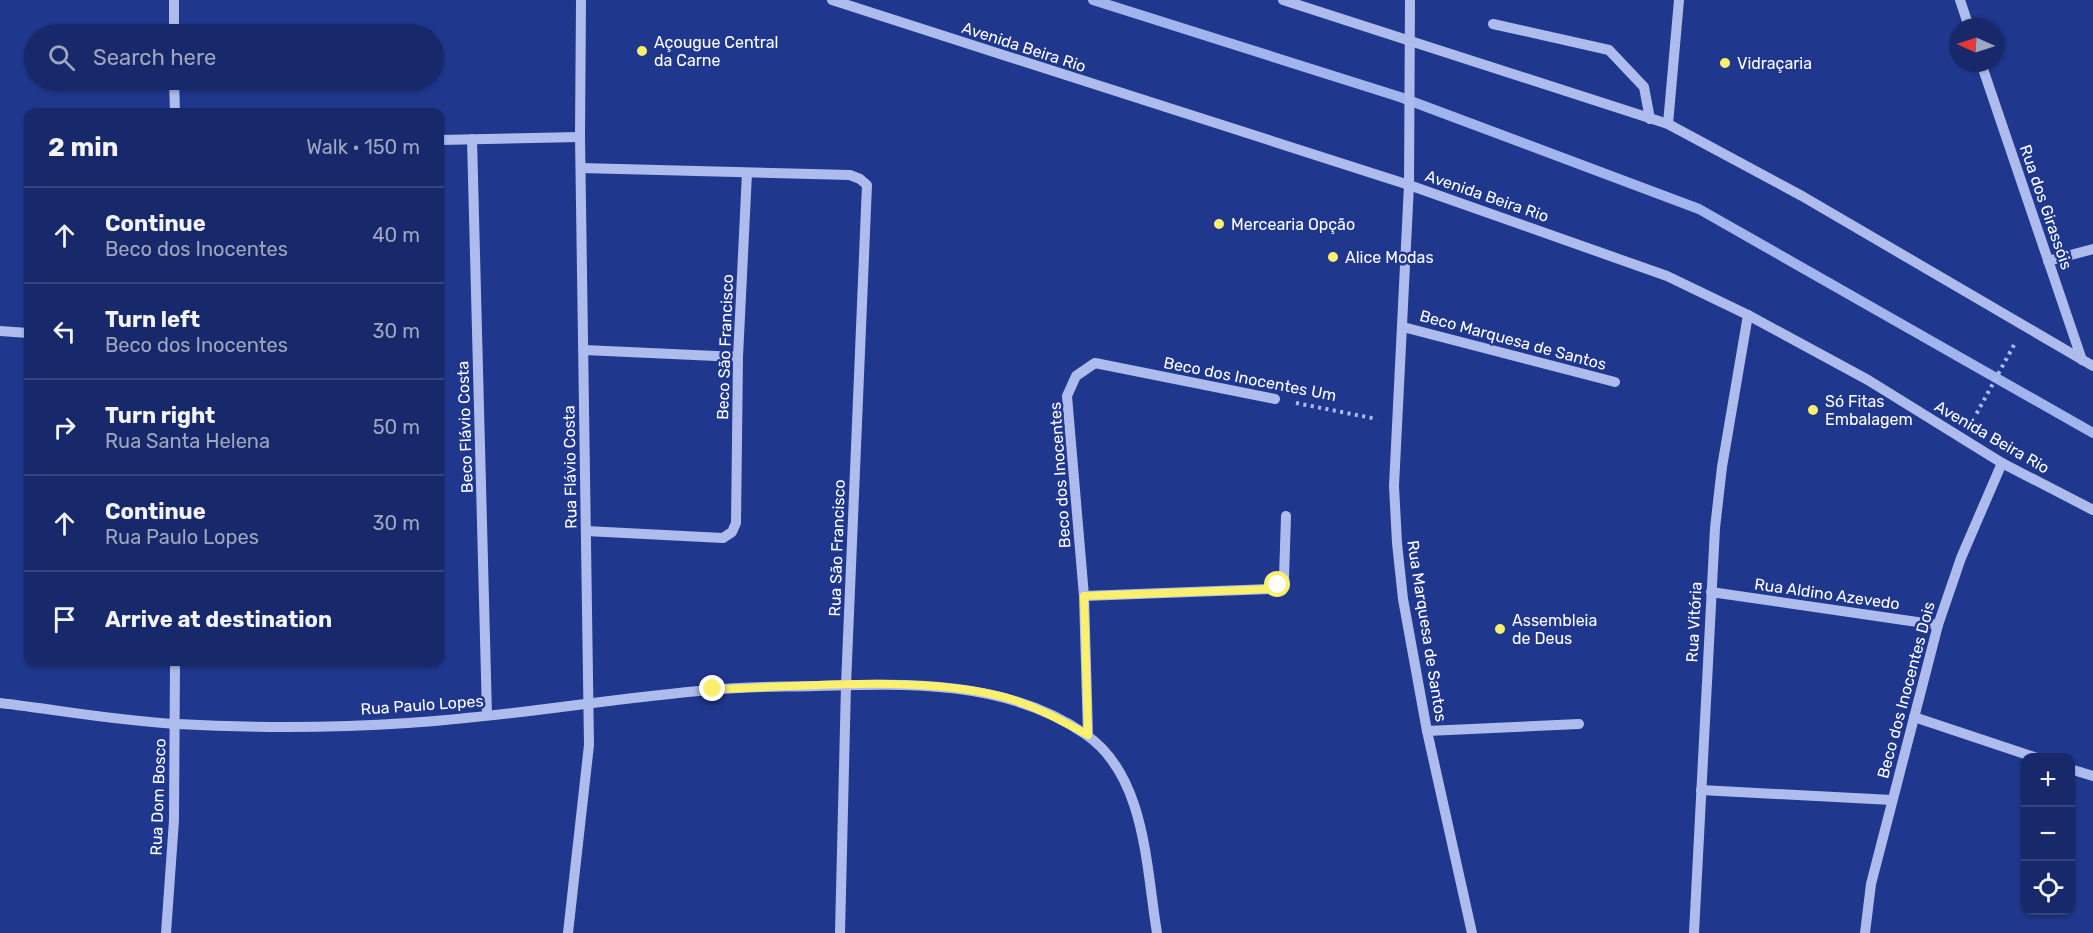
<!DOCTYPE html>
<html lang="en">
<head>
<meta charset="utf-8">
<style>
	body { margin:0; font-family:Rubik,sans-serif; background:#243572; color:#f1f3f6 }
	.controls { position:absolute; right:18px; bottom:18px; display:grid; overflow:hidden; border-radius:12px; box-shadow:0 2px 4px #0004 }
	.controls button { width:54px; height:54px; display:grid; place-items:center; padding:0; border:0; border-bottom:2px solid #36457e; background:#17296a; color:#f1f3f6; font:30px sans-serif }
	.compass { position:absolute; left:1949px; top:18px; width:54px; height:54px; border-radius:50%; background:#17296a; box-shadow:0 2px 4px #0004; rotate:273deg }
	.stop { position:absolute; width:18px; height:18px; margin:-14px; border:4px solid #faf06d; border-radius:50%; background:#fff }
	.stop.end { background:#faf06d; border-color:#fff; box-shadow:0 2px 6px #0008 }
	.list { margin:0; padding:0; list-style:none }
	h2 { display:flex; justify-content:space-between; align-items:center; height:78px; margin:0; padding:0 24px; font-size:26px }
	h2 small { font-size:20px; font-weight:400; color:#9ea6c1 }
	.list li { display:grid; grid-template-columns:39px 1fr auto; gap:18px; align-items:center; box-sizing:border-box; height:96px; padding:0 24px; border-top:2px solid #36457e }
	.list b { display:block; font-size:22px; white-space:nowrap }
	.list p { margin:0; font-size:20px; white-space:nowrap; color:#9ea6c1 }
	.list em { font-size:20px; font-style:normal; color:#9ea6c1 }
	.icon { flex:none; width:33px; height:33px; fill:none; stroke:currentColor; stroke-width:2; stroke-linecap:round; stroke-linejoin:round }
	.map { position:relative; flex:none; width:2093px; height:933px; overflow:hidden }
	.search { position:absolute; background:#17296a; box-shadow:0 2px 4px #0004; left:24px; top:24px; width:420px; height:66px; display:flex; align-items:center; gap:15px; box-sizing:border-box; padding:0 21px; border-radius:33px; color:#9ea6c1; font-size:22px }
	.panel { position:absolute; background:#17296a; box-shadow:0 2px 4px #0004; left:24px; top:108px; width:420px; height:558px; border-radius:12px }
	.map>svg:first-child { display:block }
</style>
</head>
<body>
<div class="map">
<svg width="2093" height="933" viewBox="0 0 2093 933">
	<rect width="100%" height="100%" fill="#1f378d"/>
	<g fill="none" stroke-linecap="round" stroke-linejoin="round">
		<polyline stroke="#a1b4ee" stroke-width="10" points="1093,0 1400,97 1699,209 2093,433"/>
		<g stroke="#adbcec" stroke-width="4" stroke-dasharray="3 4.5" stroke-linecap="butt">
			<polyline points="1296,403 1377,419"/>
			<polyline points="1973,420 2014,345"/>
		</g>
		<g stroke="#adbcec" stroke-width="10">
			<polyline points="174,0 174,34"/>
			<polyline points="832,0 1409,185 1667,276 1748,315 1868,380 2002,463 2093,510"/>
			<polyline points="1283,0 1668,124 1802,196 2093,366"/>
			<polyline points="1410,0 1409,185 1394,486 1397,543 1403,599 1427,731 1472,933"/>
			<polyline points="1960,0 1969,27"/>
			<polyline points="1493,24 1609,50 1644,87 1650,119"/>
			<polyline points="1981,63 2082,360"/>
			<polyline points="174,80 175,112"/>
			<polyline points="1668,124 1679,0"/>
			<polyline points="472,139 487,715"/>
			<polyline points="440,140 580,137"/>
			<polyline points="581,168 850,175 860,179 867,185 846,685 840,933"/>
			<polyline points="2048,261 2093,249"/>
			<polyline points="1403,327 1615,382"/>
			<polyline points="0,331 28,333"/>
			<polyline points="584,350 738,357"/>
			<polyline points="586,531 723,538 732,532 736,523 738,357 747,173"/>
			<polyline points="1711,592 1938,625"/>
			<polyline points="1084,596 1270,589 1278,586 1284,578 1286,516"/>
			<path d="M0,703C59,710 118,721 177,724C253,728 332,728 408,723C510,717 610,698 711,690C746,686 781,687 816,686C906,683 1007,680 1085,734C1146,775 1146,868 1157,933"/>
			<polyline points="1914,717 2037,758"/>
			<polyline points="1427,731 1579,724"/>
			<polyline points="1088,735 1084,596 1067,396 1076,376 1095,363 1275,399"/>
			<polyline points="2070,769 2093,776"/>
			<polyline points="1701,790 1892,800"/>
			<polyline points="166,933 174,820 175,662"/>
			<polyline points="568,933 589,745 580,137 581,0"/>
			<polyline points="1694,933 1715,528 1722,467 1748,315"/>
			<polyline points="1865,933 1871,884 1938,625 1961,558 2002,463"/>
		</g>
	</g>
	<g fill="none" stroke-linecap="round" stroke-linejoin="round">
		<path stroke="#faf06d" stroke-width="8" d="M713,689C800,687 917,675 1000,696C1032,704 1059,719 1088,735L1084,596L1270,589L1278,585"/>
	</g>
	<g fill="#faf06d" stroke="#1f378d" stroke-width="2">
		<circle cx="642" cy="51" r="6"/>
		<circle cx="1725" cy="63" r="6"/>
		<circle cx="1219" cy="224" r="6"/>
		<circle cx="1333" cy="257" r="6"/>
		<circle cx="1813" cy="410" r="6"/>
		<circle cx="1500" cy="629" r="6"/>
	</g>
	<g text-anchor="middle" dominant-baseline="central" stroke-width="5" stroke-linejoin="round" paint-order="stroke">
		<g font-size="16" fill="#fff" stroke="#1f378d" text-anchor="start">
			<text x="654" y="42">Açougue Central<tspan x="654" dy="18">da Carne</tspan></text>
			<text x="1737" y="63">Vidraçaria</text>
			<text x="1231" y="224">Mercearia Opção</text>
			<text x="1345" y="257">Alice Modas</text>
			<text x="1825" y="401">Só Fitas<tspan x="1825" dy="18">Embalagem</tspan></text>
			<text x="1512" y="620">Assembleia<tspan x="1512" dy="18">de Deus</tspan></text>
		</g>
		<g font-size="16" fill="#fff" stroke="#1f378d">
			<text transform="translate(1024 47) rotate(18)">Avenida Beira Rio</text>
			<text transform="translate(1487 196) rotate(19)">Avenida Beira Rio</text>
			<text transform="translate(2046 207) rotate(71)">Rua dos Girassóis</text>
			<text transform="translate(1513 340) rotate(15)">Beco Marquesa de Santos</text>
			<text transform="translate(725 347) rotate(-88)">Beco São Francisco</text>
			<text transform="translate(1250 379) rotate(11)">Beco dos Inocentes Um</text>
			<text transform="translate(465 427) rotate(-92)">Beco Flávio Costa</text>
			<text transform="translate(1992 437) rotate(30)">Avenida Beira Rio</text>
			<text transform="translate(570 467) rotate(-91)">Rua Flávio Costa</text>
			<text transform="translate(1060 475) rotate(-94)">Beco dos Inocentes</text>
			<text transform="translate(837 548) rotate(-88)">Rua São Francisco</text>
			<text transform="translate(1827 594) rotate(8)">Rua Aldino Azevedo</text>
			<text transform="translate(1694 622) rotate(-87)">Rua Vitória</text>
			<text transform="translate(1427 631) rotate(81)">Rua Marquesa de Santos</text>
			<text transform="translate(1906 690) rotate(-75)">Beco dos Inocentes Dois</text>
			<text transform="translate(422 705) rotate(-4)">Rua Paulo Lopes</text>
			<text transform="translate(158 797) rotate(-88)">Rua Dom Bosco</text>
		</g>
	</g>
</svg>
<div class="controls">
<button>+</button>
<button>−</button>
<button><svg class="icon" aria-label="locate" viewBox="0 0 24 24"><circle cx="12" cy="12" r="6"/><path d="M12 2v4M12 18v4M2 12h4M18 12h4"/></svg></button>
</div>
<svg class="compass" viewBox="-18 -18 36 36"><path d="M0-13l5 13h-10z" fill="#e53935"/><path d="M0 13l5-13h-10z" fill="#9ea6c1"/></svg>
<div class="stop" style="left:1278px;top:585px"></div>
<div class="stop end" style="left:713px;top:689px"></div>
<div class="search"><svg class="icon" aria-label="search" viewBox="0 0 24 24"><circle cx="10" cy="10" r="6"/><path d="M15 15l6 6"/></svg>Search here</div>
<section class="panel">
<h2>2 min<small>Walk · 150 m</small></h2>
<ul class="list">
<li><svg class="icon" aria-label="ahead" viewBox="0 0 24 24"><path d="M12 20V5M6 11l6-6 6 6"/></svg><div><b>Continue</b><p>Beco dos Inocentes</p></div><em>40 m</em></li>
<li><svg class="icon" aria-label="left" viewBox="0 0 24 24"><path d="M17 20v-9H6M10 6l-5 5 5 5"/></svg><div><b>Turn left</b><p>Beco dos Inocentes</p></div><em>30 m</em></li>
<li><svg class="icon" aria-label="right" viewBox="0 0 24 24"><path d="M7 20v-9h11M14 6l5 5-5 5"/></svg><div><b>Turn right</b><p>Rua Santa Helena</p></div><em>50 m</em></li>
<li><svg class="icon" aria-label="ahead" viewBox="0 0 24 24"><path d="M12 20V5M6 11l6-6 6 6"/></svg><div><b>Continue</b><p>Rua Paulo Lopes</p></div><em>30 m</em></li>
<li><svg class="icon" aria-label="arrive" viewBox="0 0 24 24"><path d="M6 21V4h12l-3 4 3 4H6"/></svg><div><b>Arrive at destination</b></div></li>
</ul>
</section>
</div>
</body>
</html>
